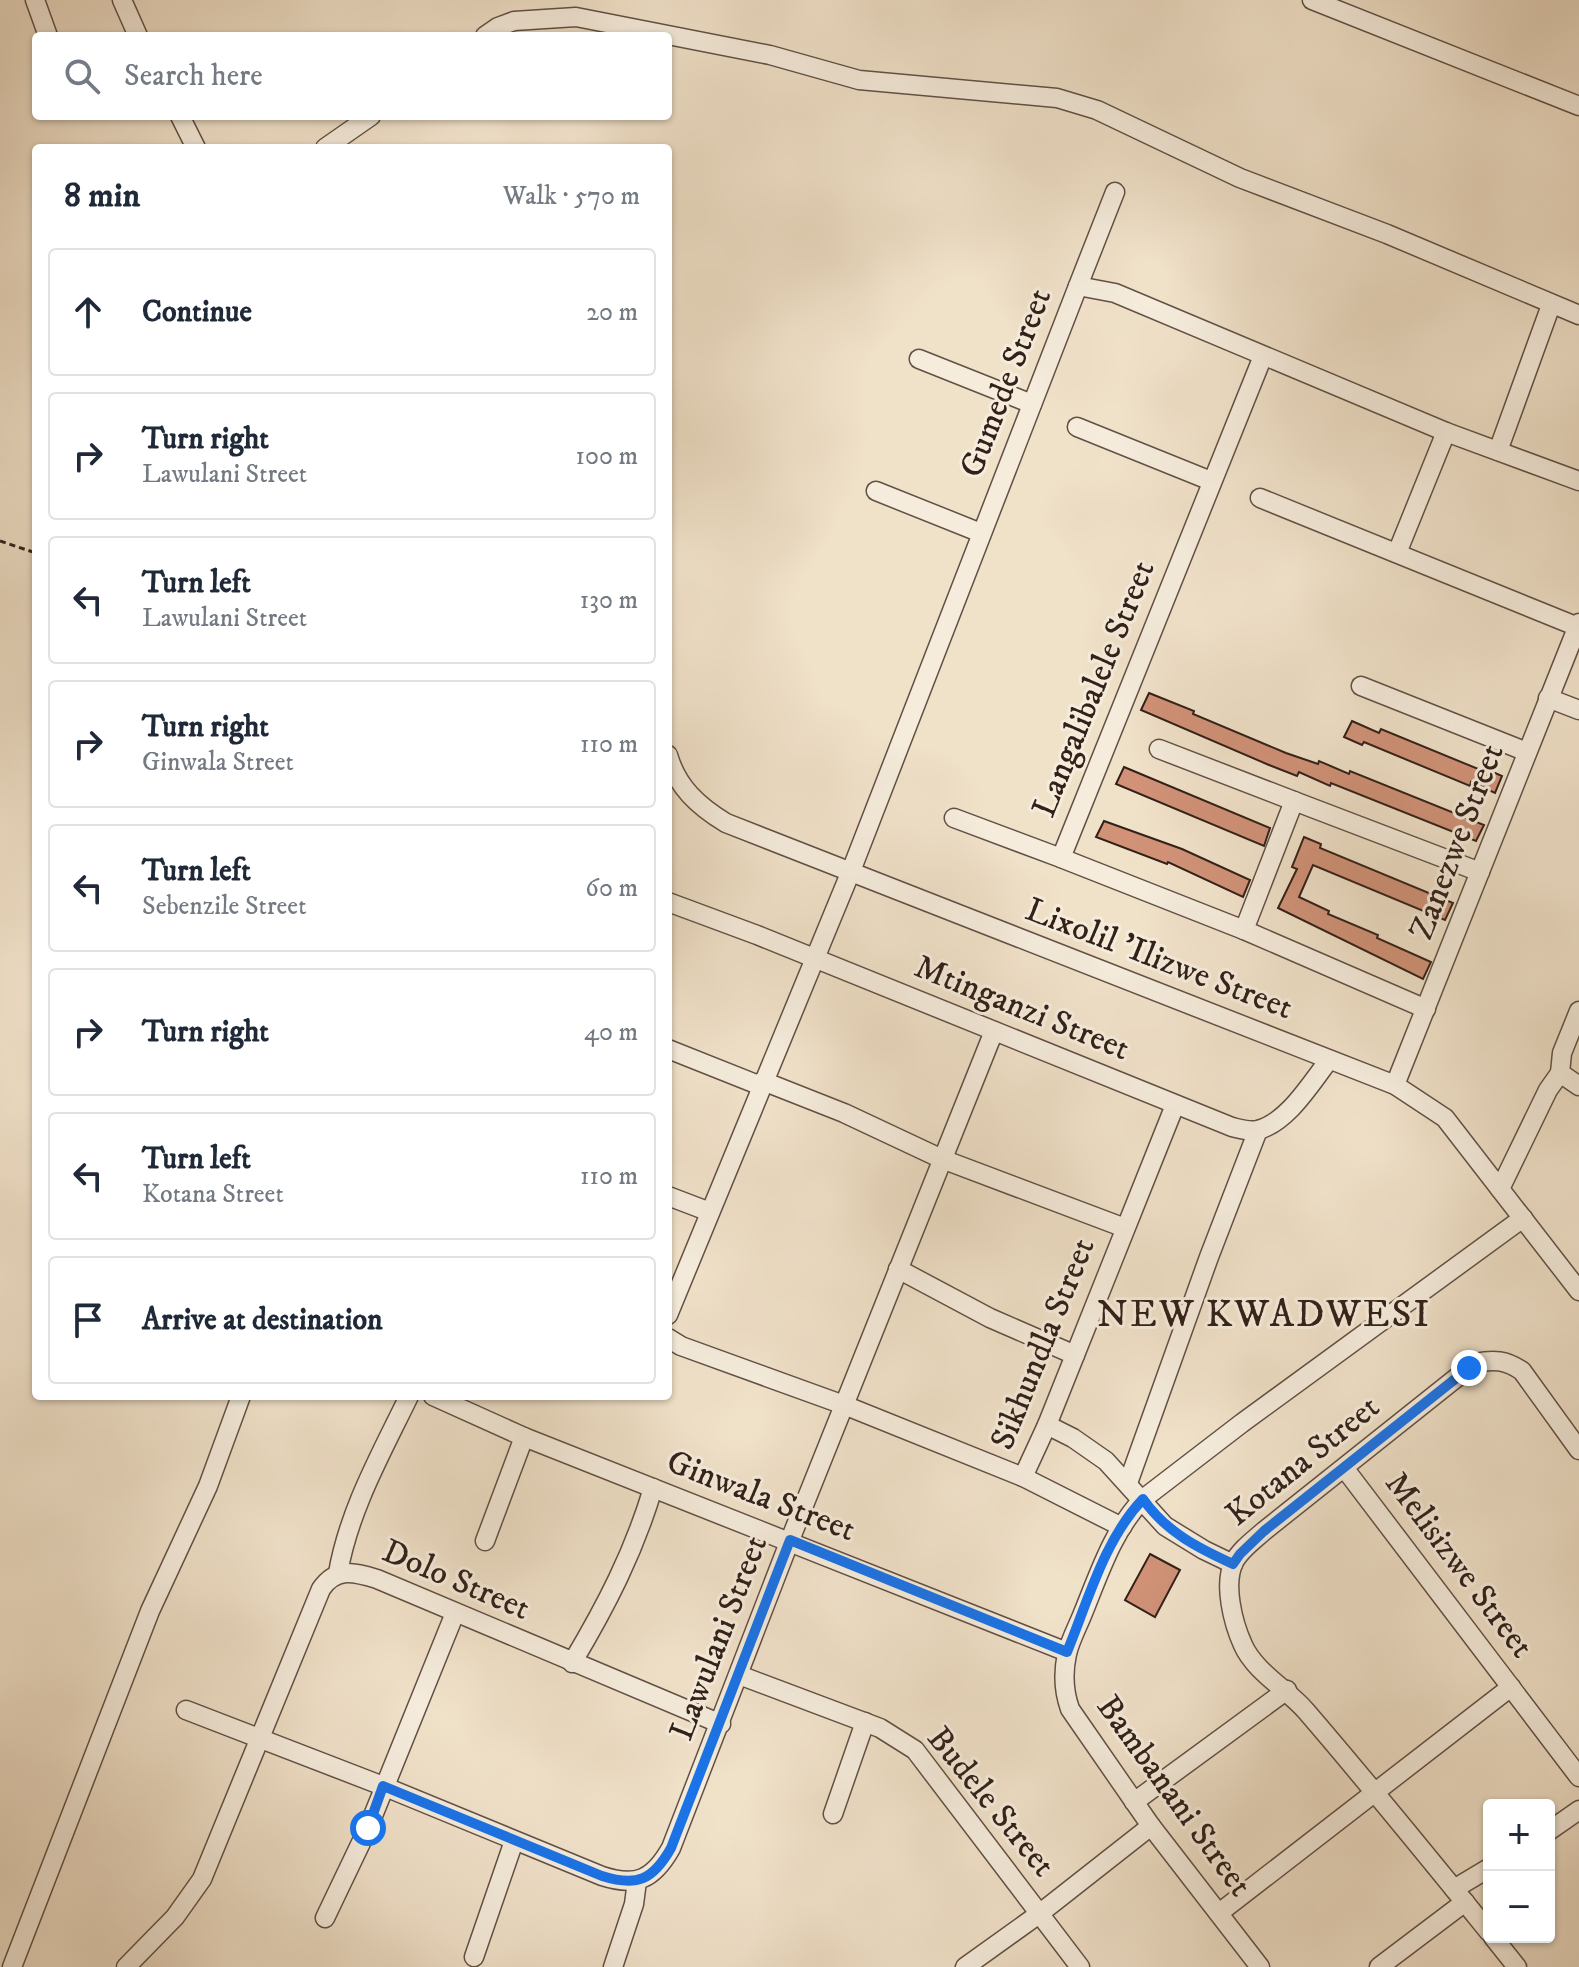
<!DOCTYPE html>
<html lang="en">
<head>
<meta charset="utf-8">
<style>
	body { margin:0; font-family:"IM FELL DW Pica",serif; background:#f2f2f3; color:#1f2937 }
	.controls { position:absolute; right:24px; bottom:24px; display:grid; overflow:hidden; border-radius:8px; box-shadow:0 2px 6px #0004 }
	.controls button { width:72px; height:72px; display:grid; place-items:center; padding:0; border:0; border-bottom:2px solid #e0e1e3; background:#fff; color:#1f2937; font:40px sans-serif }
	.stop { position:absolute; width:24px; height:24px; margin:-18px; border:6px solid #1a73e8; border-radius:50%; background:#fff }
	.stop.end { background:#1a73e8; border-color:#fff; box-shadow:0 2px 8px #0008 }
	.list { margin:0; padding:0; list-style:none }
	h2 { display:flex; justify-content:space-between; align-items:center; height:104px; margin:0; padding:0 32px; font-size:34px }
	h2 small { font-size:26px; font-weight:400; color:#747a83 }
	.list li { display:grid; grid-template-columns:52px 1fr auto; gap:24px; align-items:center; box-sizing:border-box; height:128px; margin:0 16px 16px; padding:0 16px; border:2px solid #e0e1e3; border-radius:8px }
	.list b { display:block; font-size:30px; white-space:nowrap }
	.list p { margin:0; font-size:26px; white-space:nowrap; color:#747a83 }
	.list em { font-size:26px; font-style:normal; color:#747a83 }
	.icon { flex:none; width:44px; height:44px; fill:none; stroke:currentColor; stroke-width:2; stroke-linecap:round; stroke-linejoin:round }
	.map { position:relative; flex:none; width:1579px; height:1967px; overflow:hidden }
	.search { position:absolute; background:#fff; box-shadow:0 2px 6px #0004; left:32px; top:32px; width:640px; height:88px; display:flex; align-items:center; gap:20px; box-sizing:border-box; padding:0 28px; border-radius:8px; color:#747a83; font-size:30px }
	.panel { position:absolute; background:#fff; box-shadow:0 2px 6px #0004; left:32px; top:144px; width:640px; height:1256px; border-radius:8px }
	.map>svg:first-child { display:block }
</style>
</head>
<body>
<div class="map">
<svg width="1579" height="1967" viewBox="0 0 1579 1967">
	<rect width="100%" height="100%" fill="#f0e1c9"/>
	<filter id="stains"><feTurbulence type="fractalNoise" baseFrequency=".0025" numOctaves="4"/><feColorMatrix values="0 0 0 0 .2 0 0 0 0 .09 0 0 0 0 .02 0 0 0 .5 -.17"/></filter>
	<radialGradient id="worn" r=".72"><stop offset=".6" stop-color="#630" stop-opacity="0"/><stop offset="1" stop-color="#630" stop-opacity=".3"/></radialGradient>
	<g fill="#d19278" stroke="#322019" stroke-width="2">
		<polygon points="1149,693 1194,711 1193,714 1286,753 1318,764 1319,761 1349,774 1350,771 1484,825 1476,841 1331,783 1330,786 1299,772 1297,776 1269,765 1141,710"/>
		<polygon points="1352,721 1379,733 1381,729 1483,771 1484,768 1502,776 1495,793 1471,782 1470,786 1364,742 1362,745 1344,737"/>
		<polygon points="1124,767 1270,828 1264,846 1116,784"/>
		<polygon points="1104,821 1182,849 1250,880 1243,897 1168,862 1167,864 1096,837"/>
		<polygon points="1304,837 1321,844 1320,848 1453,903 1445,920 1313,865 1299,897 1329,911 1328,914 1378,935 1377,938 1431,962 1423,979 1278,908 1297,869 1292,867"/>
		<polygon points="1150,1554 1180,1570 1155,1617 1125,1600"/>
	</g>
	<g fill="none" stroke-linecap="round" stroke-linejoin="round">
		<g stroke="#625045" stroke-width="21">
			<g id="minor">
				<polyline points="35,0 48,36"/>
				<polyline points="122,0 138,36"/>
				<polyline points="1312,0 1579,106"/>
				<polyline points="485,36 498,27 514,21 576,17 770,55 859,80 1057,98 1097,110 1240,178 1387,234 1579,315"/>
				<polyline points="180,116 196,148"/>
				<polyline points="325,148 371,116"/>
				<polyline points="1078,286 1115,192"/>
				<polyline points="1263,356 1061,858 1244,930 1426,1009"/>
				<polyline points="919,359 1032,404"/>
				<polyline points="1077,427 1211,481"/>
				<polyline points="1498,451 1551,305"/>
				<polyline points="876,491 981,533"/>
				<polyline points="1260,498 1578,627"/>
				<polyline points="1397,553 1446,432"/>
				<polyline points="1361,686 1527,752"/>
				<polyline points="1548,698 1579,710"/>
				<polyline points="1159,749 1294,801"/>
				<path d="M668,755C677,787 698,806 726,823L1395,1085L1445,1118L1579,1291"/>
				<polyline points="954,818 1061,858"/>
				<path d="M668,902L757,935L1232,1127C1240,1129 1249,1132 1258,1130C1288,1122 1311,1083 1329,1060"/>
				<polyline points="1244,930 1294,801 1480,872"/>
				<polyline points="1579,1011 1562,1053 1560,1073 1579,1086"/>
				<polyline points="668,1049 761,1086"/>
				<polyline points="763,1081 844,1113 942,1159 1125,1228"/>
				<polyline points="1395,1085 1579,623"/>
				<polyline points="1500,1189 1548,1090 1560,1073"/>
				<polyline points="668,1196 710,1212"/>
				<polyline points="898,1269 990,1318 1075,1355"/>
				<polyline points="668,1315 851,871 1078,286 1115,293 1446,432 1579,481"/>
				<polyline points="668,1338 681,1346 844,1405 1023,1477 1047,1425 1175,1105"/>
				<polyline points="433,1396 524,1437 1067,1652"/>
				<polyline points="1047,1425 1073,1438 1106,1461 1165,1526 1204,1550 1233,1564"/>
				<polyline points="1345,1469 1579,1777"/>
				<polyline points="1023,1477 1122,1527"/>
				<polyline points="1128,1483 1209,1257 1258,1130"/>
				<polyline points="485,1541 524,1437"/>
				<path d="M338,1573C349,1510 381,1454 409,1396"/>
				<path d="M572,1663C606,1606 634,1552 653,1488"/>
				<polyline points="739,1675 880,1728 915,1750 1080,1967"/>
				<path d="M186,1710L383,1786L602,1876C636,1887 653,1880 671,1848L790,1540L994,1031"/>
				<polyline points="1134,1802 1287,1690"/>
				<polyline points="833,1814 865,1722"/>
				<polyline points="1549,1831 1579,1810"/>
				<polyline points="1454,1889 1489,1868"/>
				<polyline points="1219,1913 1511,1687"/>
				<polyline points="325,1918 368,1828 455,1613"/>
				<path d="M1489,1932C1429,1858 1368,1783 1306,1711C1287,1689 1255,1672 1243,1645C1233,1623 1223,1584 1234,1562C1240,1550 1254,1540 1264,1531L1475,1363C1494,1359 1506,1360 1522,1371L1579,1450"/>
				<polyline points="1493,1937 1517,1967"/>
				<polyline points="474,1957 514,1841"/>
				<polyline points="12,1967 150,1611 208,1486 241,1396"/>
				<path d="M126,1967L175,1917L202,1879L321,1589C336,1567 354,1572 377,1579L721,1724"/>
				<polyline points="613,1967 634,1904 637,1881"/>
				<polyline points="965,1967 1039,1914 1151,1826"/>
				<path d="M1260,1967L1151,1826L1070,1709C1064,1692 1063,1672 1067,1654C1070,1640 1078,1626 1083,1613C1099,1574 1113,1530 1143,1499L1242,1423L1523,1218"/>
				<polyline points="1379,1967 1465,1902"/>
			</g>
		</g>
		<polyline stroke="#322019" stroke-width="3" stroke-dasharray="6 4" stroke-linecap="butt" points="0,541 36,553"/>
		<use href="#minor" stroke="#f5ecdc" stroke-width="18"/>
	</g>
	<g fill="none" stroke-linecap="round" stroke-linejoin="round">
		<path stroke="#1a73e8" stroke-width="10" d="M368,1828L383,1786L602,1876C637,1887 653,1880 671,1848L790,1540L1067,1652C1088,1601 1104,1540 1143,1499C1166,1532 1198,1548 1233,1564L1240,1554L1264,1531L1469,1368"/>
	</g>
	<g text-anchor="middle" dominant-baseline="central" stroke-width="6" stroke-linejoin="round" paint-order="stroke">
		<g font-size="34" fill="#322019" stroke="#f5ecdc">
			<text transform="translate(1006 383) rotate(-69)">Gumede Street</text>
			<text transform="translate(1094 689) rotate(-68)">Langalibalele Street</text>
			<text transform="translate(1457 842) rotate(-69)">Zanezwe Street</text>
			<text transform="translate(1159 959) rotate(21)">Lixolil 'Ilizwe Street</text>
			<text transform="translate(1022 1008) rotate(22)">Mtinganzi Street</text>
			<text transform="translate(1043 1344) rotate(-68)">Sikhundla Street</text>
			<text transform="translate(1303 1461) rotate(-39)">Kotana Street</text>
			<text transform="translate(761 1496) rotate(21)">Ginwala Street</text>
			<text transform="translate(1459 1565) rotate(53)">Melisizwe Street</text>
			<text transform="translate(456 1580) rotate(23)">Dolo Street</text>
			<text transform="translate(719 1638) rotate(-69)">Lawulani Street</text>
			<text transform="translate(1174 1796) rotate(54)">Bambanani Street</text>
			<text transform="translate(991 1802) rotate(51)">Budele Street</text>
		</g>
		<g font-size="38" letter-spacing="2" fill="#322019" stroke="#f5ecdc">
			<text x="1264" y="1315">NEW KWADWESI</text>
		</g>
	</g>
	<rect width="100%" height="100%" filter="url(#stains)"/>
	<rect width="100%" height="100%" fill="url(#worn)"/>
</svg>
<div class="controls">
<button>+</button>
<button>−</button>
</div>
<div class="stop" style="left:368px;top:1828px"></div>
<div class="stop end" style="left:1469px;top:1368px"></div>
<div class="search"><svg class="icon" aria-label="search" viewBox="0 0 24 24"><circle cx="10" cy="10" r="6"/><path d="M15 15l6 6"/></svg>Search here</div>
<section class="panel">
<h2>8 min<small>Walk · 570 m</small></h2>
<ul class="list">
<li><svg class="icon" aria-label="ahead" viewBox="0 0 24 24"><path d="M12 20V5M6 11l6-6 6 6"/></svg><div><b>Continue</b></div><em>20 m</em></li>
<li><svg class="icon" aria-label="right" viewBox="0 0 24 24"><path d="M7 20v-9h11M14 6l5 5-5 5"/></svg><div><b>Turn right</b><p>Lawulani Street</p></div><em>100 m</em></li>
<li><svg class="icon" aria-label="left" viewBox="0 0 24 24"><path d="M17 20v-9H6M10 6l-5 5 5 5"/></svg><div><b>Turn left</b><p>Lawulani Street</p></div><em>130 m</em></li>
<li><svg class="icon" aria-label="right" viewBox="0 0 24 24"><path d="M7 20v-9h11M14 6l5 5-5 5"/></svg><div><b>Turn right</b><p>Ginwala Street</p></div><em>110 m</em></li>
<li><svg class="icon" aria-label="left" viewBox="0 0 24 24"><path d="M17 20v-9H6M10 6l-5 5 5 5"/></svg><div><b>Turn left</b><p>Sebenzile Street</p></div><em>60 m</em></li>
<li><svg class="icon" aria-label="right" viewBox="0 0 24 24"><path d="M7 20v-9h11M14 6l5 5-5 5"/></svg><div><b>Turn right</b></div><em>40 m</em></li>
<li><svg class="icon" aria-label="left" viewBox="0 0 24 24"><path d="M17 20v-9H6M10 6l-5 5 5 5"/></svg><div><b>Turn left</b><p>Kotana Street</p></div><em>110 m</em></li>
<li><svg class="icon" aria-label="arrive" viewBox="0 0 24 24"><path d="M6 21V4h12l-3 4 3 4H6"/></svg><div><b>Arrive at destination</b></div></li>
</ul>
</section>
</div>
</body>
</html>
